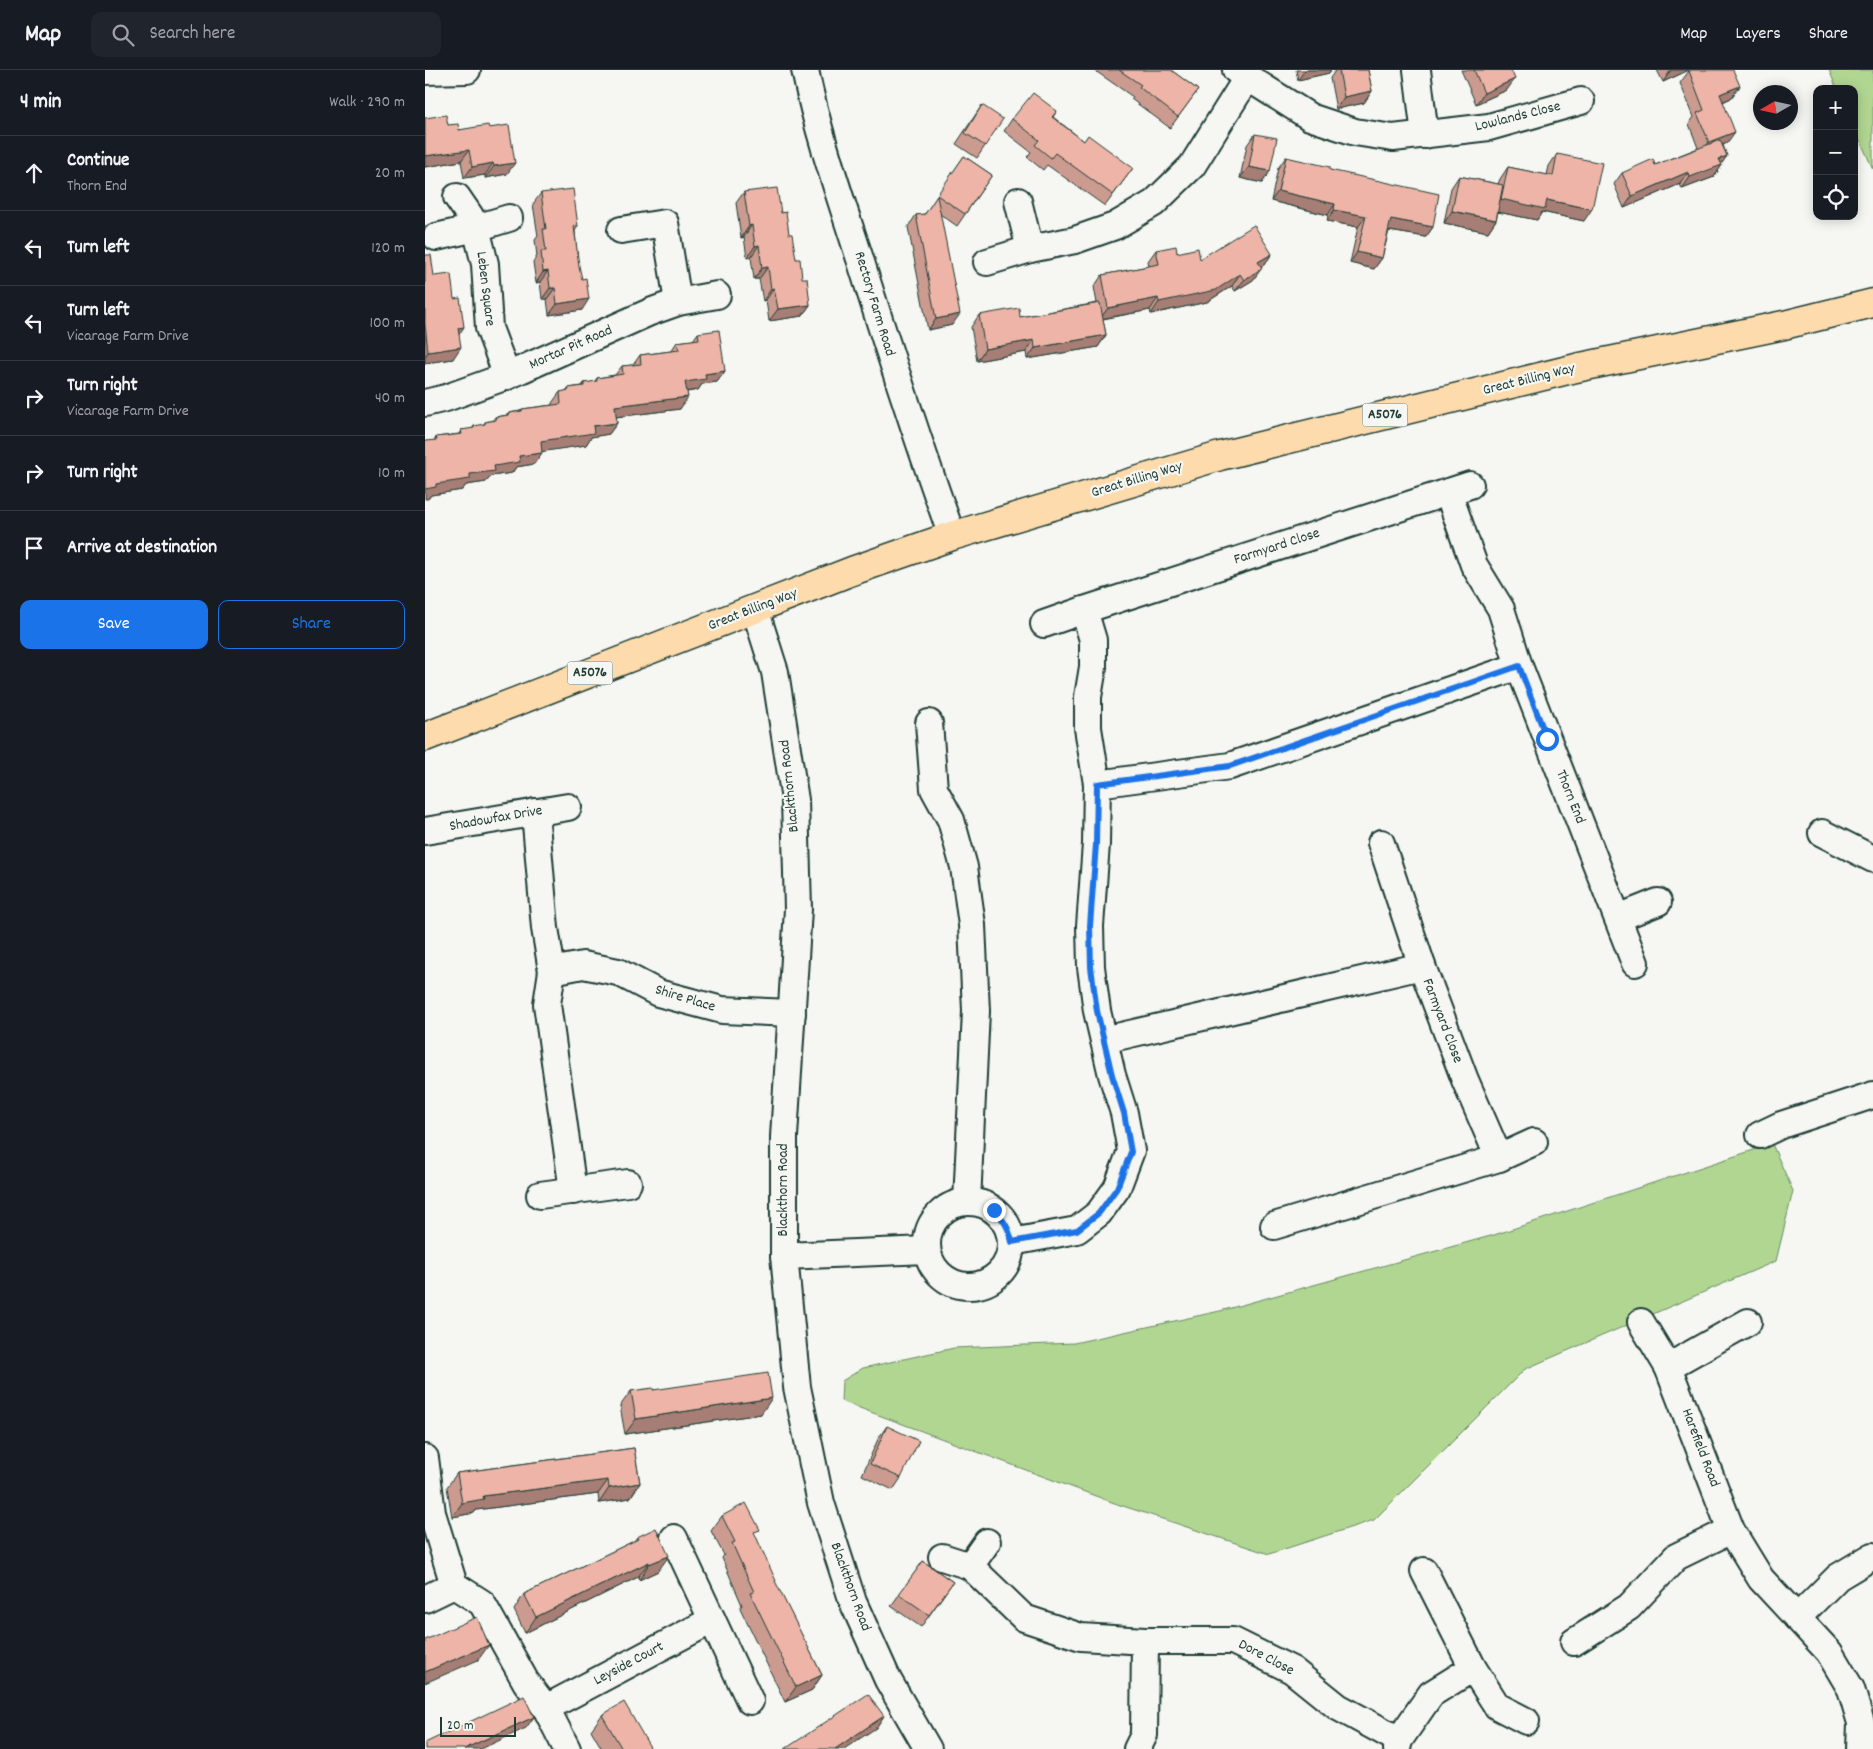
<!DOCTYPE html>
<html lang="en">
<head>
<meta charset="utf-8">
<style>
	body { margin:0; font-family:Dekko,sans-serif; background:#20242c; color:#f1f3f6 }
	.controls { position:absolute; right:15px; top:15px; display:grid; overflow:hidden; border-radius:10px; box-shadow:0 2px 12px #0003 }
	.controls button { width:45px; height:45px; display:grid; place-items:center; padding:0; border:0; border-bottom:1px solid #363941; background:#171b24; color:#f1f3f6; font:25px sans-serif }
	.compass { position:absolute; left:1328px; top:15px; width:45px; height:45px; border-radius:50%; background:#171b24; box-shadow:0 2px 12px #0003; rotate:261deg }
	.scale { position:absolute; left:15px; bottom:12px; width:76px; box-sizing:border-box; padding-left:5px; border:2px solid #1f3d34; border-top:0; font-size:14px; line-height:18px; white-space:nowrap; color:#1f3d34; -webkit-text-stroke:4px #f6f6f2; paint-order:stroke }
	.stop { position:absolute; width:15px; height:15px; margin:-11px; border:4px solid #1a73e8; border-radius:50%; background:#fff }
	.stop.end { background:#1a73e8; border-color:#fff; box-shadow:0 1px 5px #0008 }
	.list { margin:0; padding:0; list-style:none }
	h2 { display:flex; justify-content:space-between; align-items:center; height:65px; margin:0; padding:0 20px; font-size:21px }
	h2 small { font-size:16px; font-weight:400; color:#9ea1a6 }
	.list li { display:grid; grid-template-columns:32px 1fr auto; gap:15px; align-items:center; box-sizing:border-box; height:75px; padding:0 20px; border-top:1px solid #363941 }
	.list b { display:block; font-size:19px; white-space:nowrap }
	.list p { margin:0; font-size:16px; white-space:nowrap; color:#9ea1a6 }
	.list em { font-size:16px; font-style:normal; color:#9ea1a6 }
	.actions { display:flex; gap:10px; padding:15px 20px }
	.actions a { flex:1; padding:11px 0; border:1px solid #1a73e8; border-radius:10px; text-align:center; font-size:18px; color:#1a73e8 }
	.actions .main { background:#1a73e8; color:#fff }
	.icon { flex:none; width:28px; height:28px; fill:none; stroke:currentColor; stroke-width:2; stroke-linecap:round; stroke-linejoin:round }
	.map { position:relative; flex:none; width:1448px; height:1679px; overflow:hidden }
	header { display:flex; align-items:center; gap:30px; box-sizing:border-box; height:70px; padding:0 25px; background:#171b24; border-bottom:1px solid #363941 }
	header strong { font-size:24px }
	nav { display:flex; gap:28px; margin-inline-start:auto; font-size:18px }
	.search { width:350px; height:45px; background:#20242c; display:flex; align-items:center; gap:12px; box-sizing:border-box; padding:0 18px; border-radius:10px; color:#9ea1a6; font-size:19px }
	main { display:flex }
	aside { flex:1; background:#171b24 }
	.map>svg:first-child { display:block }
</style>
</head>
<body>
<header>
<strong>Map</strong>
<div class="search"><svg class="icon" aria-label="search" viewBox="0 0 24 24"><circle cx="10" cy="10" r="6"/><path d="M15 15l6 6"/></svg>Search here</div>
<nav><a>Map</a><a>Layers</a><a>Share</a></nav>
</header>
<main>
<aside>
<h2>4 min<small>Walk · 290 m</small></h2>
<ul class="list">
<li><svg class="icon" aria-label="ahead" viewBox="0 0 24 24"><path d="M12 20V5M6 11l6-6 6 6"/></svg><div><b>Continue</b><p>Thorn End</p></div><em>20 m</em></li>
<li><svg class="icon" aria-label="left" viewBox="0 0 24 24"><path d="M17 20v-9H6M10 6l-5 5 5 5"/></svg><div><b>Turn left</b></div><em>120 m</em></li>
<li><svg class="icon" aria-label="left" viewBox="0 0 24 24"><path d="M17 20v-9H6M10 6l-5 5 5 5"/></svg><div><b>Turn left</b><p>Vicarage Farm Drive</p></div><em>100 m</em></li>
<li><svg class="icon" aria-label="right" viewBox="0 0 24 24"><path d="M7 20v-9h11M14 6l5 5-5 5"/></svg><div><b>Turn right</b><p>Vicarage Farm Drive</p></div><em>40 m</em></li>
<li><svg class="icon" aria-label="right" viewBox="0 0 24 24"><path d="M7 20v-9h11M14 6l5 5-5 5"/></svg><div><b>Turn right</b></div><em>10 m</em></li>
<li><svg class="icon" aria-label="arrive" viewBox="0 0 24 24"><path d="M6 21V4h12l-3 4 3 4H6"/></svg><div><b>Arrive at destination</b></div></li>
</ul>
<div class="actions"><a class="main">Save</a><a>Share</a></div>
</aside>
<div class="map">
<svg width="1448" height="1679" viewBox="0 0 1448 1679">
	<rect width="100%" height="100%" fill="#f6f6f2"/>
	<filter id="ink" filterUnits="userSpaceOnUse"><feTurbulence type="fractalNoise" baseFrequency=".02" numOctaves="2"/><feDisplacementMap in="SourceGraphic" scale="10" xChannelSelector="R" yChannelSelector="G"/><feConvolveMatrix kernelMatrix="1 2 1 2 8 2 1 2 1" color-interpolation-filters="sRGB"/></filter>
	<g filter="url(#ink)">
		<g fill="#b1d692" stroke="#688a63">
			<polygon points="1404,0 1448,0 1448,99 1429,57 1429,19 1412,19"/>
			<polygon points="1347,1074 1368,1121 1351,1191 1100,1299 949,1450 844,1484 692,1434 416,1331 417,1311 438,1298 529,1278 649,1273 795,1241 1069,1165"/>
		</g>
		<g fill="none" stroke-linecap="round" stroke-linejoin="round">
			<g stroke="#1f3d34" stroke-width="30">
				<g id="minor">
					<path d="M380,0C393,64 415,127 435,189C464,282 494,374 527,466"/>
					<polyline points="811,0 885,47 930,62 968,68 1064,57 1156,31"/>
					<polyline points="992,0 1000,65"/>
					<polyline points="0,1 42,0"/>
					<polyline points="32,127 45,146 51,158 60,194 64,258 82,306"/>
					<polyline points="593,131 605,179"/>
					<polyline points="196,160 240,153 253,232"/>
					<polyline points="11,167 51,158 84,148"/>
					<polyline points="562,192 605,179 650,170 690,156 729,133 767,96 822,8"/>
					<polyline points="0,333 21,328 82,306 225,242 253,232 292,225"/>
					<polyline points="1023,422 1049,495 1076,539 1094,596 1210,893"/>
					<polyline points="330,539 350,602 370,730 373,839 359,1067 359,1186 372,1317 396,1433 428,1532 463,1610 503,1679"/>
					<polyline points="619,554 659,540 1045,415"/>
					<polyline points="504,653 509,719 526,750 539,797 547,855 551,941 542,1132"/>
					<polyline points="672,714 805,696 1094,596"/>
					<polyline points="110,742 120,858 127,901 158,895 193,902 233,923 297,940 367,943"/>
					<polyline points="0,761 143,737"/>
					<polyline points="1397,763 1448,789"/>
					<polyline points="956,773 997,896 1040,1010 1074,1088"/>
					<polyline points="1193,848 1233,832"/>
					<polyline points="127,901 122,934 148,1121"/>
					<polyline points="679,970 997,896"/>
					<polyline points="1335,1065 1356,1055 1448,1025"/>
					<polyline points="115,1125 203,1113"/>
					<circle cx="544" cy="1174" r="42"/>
					<polyline points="849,1156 1074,1088 1109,1072"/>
					<polyline points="587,1172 652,1160 674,1143 692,1118 706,1081 699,1043 687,1005 672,941 666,897 665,856 671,774 672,714 663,658 663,627 668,597 668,570 659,540"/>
					<polyline points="359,1186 502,1180"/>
					<polyline points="1216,1252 1243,1297 1306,1460 1336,1509 1404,1582 1426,1619 1436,1653 1435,1679"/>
					<polyline points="1243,1297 1323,1252"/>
					<polyline points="0,1388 7,1443 29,1515 57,1533 101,1612 121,1638 142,1679"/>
					<polyline points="249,1468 325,1631"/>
					<polyline points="517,1487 545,1496 599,1548 656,1567 720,1571 808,1571 867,1600 913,1637 974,1670"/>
					<polyline points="545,1496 562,1472"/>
					<polyline points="999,1501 1048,1598 1072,1636 1101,1651"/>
					<polyline points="0,1529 29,1515"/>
					<polyline points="1372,1548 1413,1507 1448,1486"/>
					<polyline points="1149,1572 1204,1537 1251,1487 1306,1460"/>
					<polyline points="121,1638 287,1550"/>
					<polyline points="712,1679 719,1665 720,1571"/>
					<polyline points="972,1679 974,1670 1006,1624 1048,1598"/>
				</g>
			</g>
			<g stroke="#1f3d34" stroke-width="31">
				<polyline id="major" points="0,667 427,501 527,466 795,386 1151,298 1359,255 1448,233"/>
			</g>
			<use href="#minor" stroke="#f6f6f2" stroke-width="26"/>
			<use href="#major" stroke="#fedbac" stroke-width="28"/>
		</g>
		<g fill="#cc9b90" stroke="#1f3d34">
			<polygon points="669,0 746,0 773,20 745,58 706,29 708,27"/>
			<polygon points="871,0 906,0 904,3 873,10"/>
			<polygon points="911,0 943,0 947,21 939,33 911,39 905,8"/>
			<polygon points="1036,0 1086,0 1082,20 1051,34"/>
			<polygon points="1232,0 1264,0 1238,12"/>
			<polygon points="1264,1 1315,16 1306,28 1298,32 1302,73 1298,75 1302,86 1296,94 1297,95 1289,107 1257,119 1255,114 1199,138 1189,114 1197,103 1230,95 1273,78 1264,54 1269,47 1255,13"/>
			<polygon points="557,35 560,76 552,88 531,74"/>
			<polygon points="632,41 628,47 659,71 708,98 680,136 622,95 618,100 602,87 606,82 579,61 587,49"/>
			<polygon points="0,48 23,55 34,60 64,58 82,104 60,108 60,105 39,108 36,91 0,97"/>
			<polygon points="830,64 845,101 837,113 815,108 822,75"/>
			<polygon points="1132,84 1159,151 1117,142 1112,150 1073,142 1071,150 1063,162 1019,153 1026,118 1034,106 1073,114 1075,109 1083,97 1122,105 1124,96"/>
			<polygon points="539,86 567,105 532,156 515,144 527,255 503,260 483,157 491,145 500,144"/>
			<polygon points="861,87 905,100 1008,157 1001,167 964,161 957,188 949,199 925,193 933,157 902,151 903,145 846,131 853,98"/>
			<polygon points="319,122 356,143 364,164 371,189 385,235 377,246 344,251 341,230 338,231 334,209 329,209 326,187 322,188 319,167 316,168 311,133"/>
			<polygon points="116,123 153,156 150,161 157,240 124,245 122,229 117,229 115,212 111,213 108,192 112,186 110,170 113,166 108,134"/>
			<polygon points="731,180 752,183 775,189 847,184 839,195 836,197 828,210 810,221 807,216 782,232 726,244 725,240 678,249 681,265 673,277 602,289 601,282 552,291 546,257 554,245 595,247 672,233 669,217 677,205 724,196 723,191"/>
			<polygon points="0,185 34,264 28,289 0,293"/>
			<polygon points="273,263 300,301 292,312 277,314 273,320 262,322 255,339 191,347 192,353 184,364 166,367 161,375 117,381 109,394 91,397 87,403 66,406 61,412 41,415 37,420 6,425 3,429 10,370 11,367 34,364 36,360 47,359 49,356 58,355 60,352 68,350 70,347 82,345 84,343 95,341 97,339 127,335 127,333 135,322 141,321 143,318 157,316 159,313 169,312 172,308 190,305 197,296 208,295 215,285 246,281 252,272 268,270"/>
			<polygon points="228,1320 336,1344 200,1364 195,1336 206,1321"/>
			<polygon points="462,1356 476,1408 468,1420 437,1405 454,1367"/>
			<polygon points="209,1378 215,1413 205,1428 174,1433 173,1424 51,1440 49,1443 27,1447 22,1417 32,1403"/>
			<polygon points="297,1446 330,1466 350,1512 397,1605 387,1620 360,1632 315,1538 317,1535 297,1488 299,1485 286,1461"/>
			<polygon points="212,1467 233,1501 214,1510 213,1507 100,1563 89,1540 99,1524 209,1471"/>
			<polygon points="498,1491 528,1512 496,1557 466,1536"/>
			<polygon points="177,1645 226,1679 177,1679 166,1660"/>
		</g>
		<g fill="#a67e75" stroke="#1f3d34">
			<polygon points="880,0 906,0 904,3 873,10"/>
			<polygon points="1246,0 1264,0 1238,12"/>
			<polygon points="1090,9 1082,20 1051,34 1059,23"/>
			<polygon points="1315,16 1306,28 1287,36 1295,24"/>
			<polygon points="947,21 939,33 911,39 919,27"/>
			<polygon points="1310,62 1302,73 1276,84 1284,72"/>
			<polygon points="44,80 36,91 0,97 0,86"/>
			<polygon points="1302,86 1295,96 1297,95 1289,107 1257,119 1265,107 1294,89"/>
			<polygon points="68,93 60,105 39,108 47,97"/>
			<polygon points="90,93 82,104 60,108 69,96"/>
			<polygon points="824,97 845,101 837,113 815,108"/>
			<polygon points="1263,102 1255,114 1199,138 1207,126"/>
			<polygon points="853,121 910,134 903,145 846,131"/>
			<polygon points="1076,129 1122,130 1167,139 1159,151 1117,142 1112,150 1068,141"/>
			<polygon points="909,140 941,146 933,157 902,151"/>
			<polygon points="1027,141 1071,150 1063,162 1019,153"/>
			<polygon points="966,149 1008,157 1001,167 959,160"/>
			<polygon points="327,155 319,167 316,168 324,156"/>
			<polygon points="334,175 326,187 322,188 330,176"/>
			<polygon points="932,182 957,188 949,199 925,193"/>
			<polygon points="847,184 839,195 825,204 833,192"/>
			<polygon points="343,197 334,209 329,209 337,198"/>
			<polygon points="837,198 828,210 810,221 819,210"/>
			<polygon points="123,201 115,212 111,213 118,202"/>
			<polygon points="815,204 807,216 782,232 726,244 734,232"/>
			<polygon points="125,218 130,218 122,229 117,229"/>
			<polygon points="349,218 341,230 338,231 346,219"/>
			<polygon points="733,228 725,240 675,249 683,238"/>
			<polygon points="164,229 157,240 124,245 132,234"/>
			<polygon points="385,235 377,246 344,251 353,239"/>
			<polygon points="535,244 527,255 503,260 511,249"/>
			<polygon points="39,257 31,269 33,258"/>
			<polygon points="681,265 673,277 602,289 610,278"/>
			<polygon points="609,270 601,282 552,291 560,279"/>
			<polygon points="36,277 28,289 0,293 0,287 3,282"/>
			<polygon points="300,301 292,312 277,314 273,320 252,323 260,312 280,304"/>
			<polygon points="263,327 255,339 182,348 190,336"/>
			<polygon points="192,353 184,364 166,367 161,375 108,383 116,371 168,356"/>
			<polygon points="117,383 109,394 91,397 87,403 66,406 61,412 41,415 37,420 6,425 3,429 0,429 0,419 11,414 45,404 94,386"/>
			<polygon points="347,1328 336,1344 200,1364 211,1349"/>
			<polygon points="183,1410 173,1424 51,1440 49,1443 27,1447 37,1433 58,1426"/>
			<polygon points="215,1413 205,1428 174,1433 184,1418"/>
			<polygon points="244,1486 233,1501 214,1510 224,1494"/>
			<polygon points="224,1492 213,1507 100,1563 111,1547"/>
			<polygon points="64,1575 53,1590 0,1613 0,1602"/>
			<polygon points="397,1605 387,1620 360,1632 371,1617"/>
			<polygon points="459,1646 451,1658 419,1679 410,1679"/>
			<polygon points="109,1647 101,1658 56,1679 39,1679"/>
		</g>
		<g fill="#edb4a7" stroke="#1f3d34">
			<polygon points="694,0 746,0 773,20 753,47 714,17 716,15"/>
			<polygon points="914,0 943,0 947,21 919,27"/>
			<polygon points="1049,0 1086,0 1090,9 1059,23"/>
			<polygon points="1267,0 1308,0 1315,16 1295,24 1310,62 1284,72 1272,43 1279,40 1264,1"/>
			<polygon points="608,23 632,41 627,47 659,71 663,65 708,98 688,125 630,83 626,88 610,75 614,70 587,49"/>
			<polygon points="557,35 578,49 560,76 540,63"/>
			<polygon points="21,45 23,55 33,54 34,60 63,55 64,58 84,55 90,93 69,96 68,93 47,97 44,80 0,86 0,48"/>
			<polygon points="830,64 852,68 845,101 824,97"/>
			<polygon points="1295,70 1302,86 1294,89 1297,95 1265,107 1263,102 1207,126 1197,103 1228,89 1230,95"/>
			<polygon points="1132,84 1177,93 1167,139 1122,130 1120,139 1076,129 1083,97 1128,106"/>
			<polygon points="539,86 567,105 540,144 512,125"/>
			<polygon points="861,87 905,97 905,100 1014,124 1008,157 966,149 957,188 932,182 941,146 909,140 910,134 853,121"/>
			<polygon points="1034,106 1078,115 1071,150 1027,141"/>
			<polygon points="352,118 356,143 361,142 364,164 367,164 371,189 375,189 377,208 382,208 385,235 353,239 349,218 346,219 343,197 337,198 334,175 330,176 327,155 324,156 319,122"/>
			<polygon points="148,119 153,156 149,156 154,196 157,209 161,208 164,229 132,234 130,218 125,218 123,201 118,202 116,181 121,181 118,159 121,159 116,123"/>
			<polygon points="512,126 535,244 511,249 491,145 500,144"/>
			<polygon points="829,155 847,184 833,192 837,198 819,210 815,204 791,220 734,232 733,228 683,238 677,205 734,194 731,180 751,176 752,183 773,178 775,189"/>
			<polygon points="0,185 6,185 9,206 26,204 29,229 35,228 39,257 33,258 36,277 3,282 0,254"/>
			<polygon points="675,233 681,265 610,278 609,270 560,279 554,245 594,238 595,247"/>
			<polygon points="294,260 300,301 280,304 281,309 260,312 263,327 190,336 192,353 168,356 169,363 116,371 117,383 94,386 95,392 69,396 70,401 45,404 45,409 11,414 11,417 0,419 0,371 12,370 11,367 37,364 36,360 49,358 49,356 60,354 60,352 71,350 70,347 84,345 84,343 97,341 97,339 136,334 135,322 144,320 143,318 159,316 159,313 172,311 172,308 198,304 197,296 216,294 215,285 254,280 252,272 274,269 273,263"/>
			<polygon points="343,1303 347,1328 211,1349 206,1321 228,1318 228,1320"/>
			<polygon points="462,1356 494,1371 476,1408 445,1394"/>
			<polygon points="209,1378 215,1413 184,1418 183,1410 58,1426 59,1429 37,1433 32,1403"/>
			<polygon points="321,1433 335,1460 329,1462 351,1511 350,1511 397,1605 371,1617 325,1523 329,1522 307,1473 310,1472 297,1446"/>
			<polygon points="231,1458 244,1486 224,1494 224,1492 111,1547 99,1524 213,1469 212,1467"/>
			<polygon points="498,1491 528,1512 504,1545 474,1524"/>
			<polygon points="52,1547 64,1575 0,1602 0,1570"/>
			<polygon points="443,1624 459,1646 410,1679 360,1679"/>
			<polygon points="99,1626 109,1647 39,1679 0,1679 0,1673"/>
			<polygon points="199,1632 226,1679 197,1679 177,1645"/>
		</g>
	</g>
	<g fill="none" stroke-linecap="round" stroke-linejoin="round" filter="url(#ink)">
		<path stroke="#1a73e8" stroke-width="6" d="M569,1140C579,1150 584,1158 587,1172L652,1160L674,1143L692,1118L706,1082L699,1043L687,1005L672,941L666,897L665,856L671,774L672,714L805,696L1094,596L1122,669"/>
	</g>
	<g text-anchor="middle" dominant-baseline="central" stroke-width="4.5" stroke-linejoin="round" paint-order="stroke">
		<g fill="#f6f6f2" stroke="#60746d" stroke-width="1">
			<rect x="937.5" y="333.5" width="45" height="23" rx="4"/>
			<rect x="142.5" y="591.5" width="45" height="23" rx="4"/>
		</g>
		<g font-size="14" font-weight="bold" fill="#1f3d34">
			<text x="960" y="345">A5076</text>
			<text x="165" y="603">A5076</text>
		</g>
		<g font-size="15" fill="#1f3d34" stroke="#f6f6f2">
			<text transform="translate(1093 47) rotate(-14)">Lowlands Close</text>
			<text transform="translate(60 219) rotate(83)">Leben Square</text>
			<text transform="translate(449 234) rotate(73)">Rectory Farm Road</text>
			<text transform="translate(146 278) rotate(-24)">Mortar Pit Road</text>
			<text transform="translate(1104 310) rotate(-14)">Great Billing Way</text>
			<text transform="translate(712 410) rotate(-17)">Great Billing Way</text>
			<text transform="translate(852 477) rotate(-18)">Farmyard Close</text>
			<text transform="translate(328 540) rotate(-21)">Great Billing Way</text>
			<text transform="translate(365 716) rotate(-96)">Blackthorn Road</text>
			<text transform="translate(1145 727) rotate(68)">Thorn End</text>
			<text transform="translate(71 749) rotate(-10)">Shadowfax Drive</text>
			<text transform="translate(260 929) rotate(17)">Shire Place</text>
			<text transform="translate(1017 951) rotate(69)">Farmyard Close</text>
			<text transform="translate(359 1120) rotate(-90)">Blackthorn Road</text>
			<text transform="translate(1275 1378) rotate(69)">Harefield Road</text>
			<text transform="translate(425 1517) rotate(70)">Blackthorn Road</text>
			<text transform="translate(841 1588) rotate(28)">Dore Close</text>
			<text transform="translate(204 1594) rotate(-28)">Leyside Court</text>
		</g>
	</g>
</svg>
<div class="controls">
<button>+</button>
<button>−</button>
<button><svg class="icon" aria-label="locate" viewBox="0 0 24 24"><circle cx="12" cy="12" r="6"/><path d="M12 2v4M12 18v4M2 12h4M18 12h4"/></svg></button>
</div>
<svg class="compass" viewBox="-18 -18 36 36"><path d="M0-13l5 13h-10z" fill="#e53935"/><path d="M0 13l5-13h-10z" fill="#9ea1a6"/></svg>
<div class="scale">20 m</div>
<div class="stop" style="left:1122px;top:669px"></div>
<div class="stop end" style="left:569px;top:1140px"></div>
</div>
</main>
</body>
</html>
